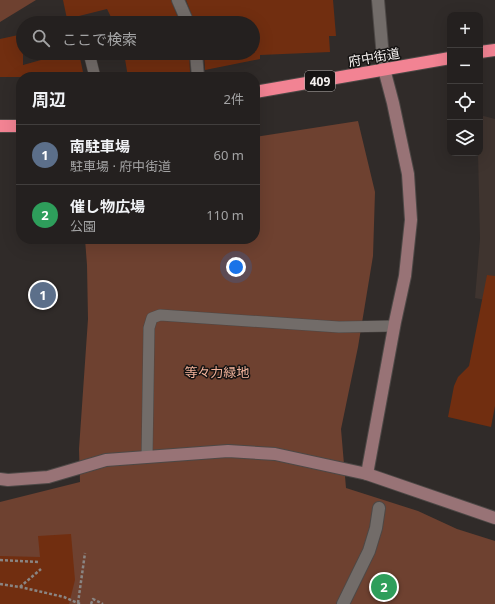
<!DOCTYPE html>
<html lang="ja">
<head>
<meta charset="utf-8">
<style>
	body { margin:0; font-family:"Noto Sans","Noto Sans JP",sans-serif; background:#302d2c; color:#f1f3f6 }
	.controls { position:absolute; right:12px; top:12px; display:grid; overflow:hidden; border-radius:8px; box-shadow:0 4px 16px #0002 }
	.controls button { width:36px; height:36px; display:grid; place-items:center; padding:0; border:0; border-bottom:1px solid #413e3d; background:#24201f; color:#f1f3f6; font:20px sans-serif }
	.you { position:absolute; left:236px; top:267px; width:14px; height:14px; margin:-10px; border:3px solid #fff; border-radius:50%; background:#1a73e8; box-shadow:0 0 0 6px #1a73e833 }
	.badge { display:grid; place-items:center; width:26px; height:26px; border-radius:50%; background:#b45309; color:#fff; font-size:13px; font-weight:700 }
	.pin { position:absolute; translate:-50% -50%; border:2px solid #fff; box-shadow:0 1px 4px #0006 }
	.list { margin:0; padding:0; list-style:none }
	h2 { display:flex; justify-content:space-between; align-items:center; height:52px; margin:0; padding:0 16px; font-size:17px }
	h2 small { font-size:13px; font-weight:400; color:#a3a3a4 }
	.list li { display:grid; grid-template-columns:26px 1fr auto; gap:12px; align-items:center; box-sizing:border-box; height:60px; padding:0 16px; border-top:1px solid #413e3d }
	.list b { display:block; font-size:15px; white-space:nowrap }
	.list p { margin:0; font-size:13px; white-space:nowrap; color:#a3a3a4 }
	.list em { font-size:13px; font-style:normal; color:#a3a3a4 }
	.icon { flex:none; width:22px; height:22px; fill:none; stroke:currentColor; stroke-width:2; stroke-linecap:round; stroke-linejoin:round }
	.map { position:relative; flex:none; width:495px; height:604px; overflow:hidden }
	.search { position:absolute; background:#24201f; box-shadow:0 4px 16px #0002; left:16px; top:16px; width:244px; height:44px; display:flex; align-items:center; gap:10px; box-sizing:border-box; padding:0 14px; border-radius:22px; color:#a3a3a4; font-size:15px }
	.panel { position:absolute; background:#24201f; box-shadow:0 4px 16px #0002; left:16px; top:72px; width:244px; height:172px; border-radius:16px }
	.map>svg:first-child { display:block }
</style>
</head>
<body>
<div class="map">
<svg width="495" height="604" viewBox="0 0 495 604">
	<rect width="100%" height="100%" fill="#302b29"/>
	<polygon fill="#3f342f" points="480,115 495,119 495,302 475,298 480,239 478,153 480,153"/>
	<g fill="#6e4130">
		<polygon points="0,0 36,0 0,22"/>
		<polygon points="358,121 375,192 373,256 358,347 341,429 346,488 418,511 457,529 495,541 495,604 0,604 0,502 80,482 79,449 88,319 87,265 85,239 255,239 255,137"/>
	</g>
	<g fill="#712e10">
		<polygon points="63,0 171,0 180,23 114,23 107,9 67,19"/>
		<polygon points="186,0 333,0 336,36 329,36 330,52 260,55 260,59 205,70 204,53 253,53 253,23 195,23"/>
		<polygon points="23,34 23,65 66,53 79,53 84,77 0,77 0,39"/>
		<polygon points="124,53 189,53 190,72 183,74 184,77 128,77"/>
		<polygon points="487,275 495,276 495,406 491,427 448,417 454,386 458,377 469,366"/>
		<polygon points="71,534 75,580 69,604 0,604 0,556 40,557 38,536"/>
	</g>
	<g fill="none" stroke-linecap="round" stroke-linejoin="round">
		<g stroke="#4d4846" stroke-width="12">
			<g id="lane">
				<polyline points="89,53 95,77"/>
				<polyline points="147,457 149,328 152,318 160,315 339,327 394,326"/>
			</g>
		</g>
		<g stroke="#4d4846" stroke-width="14">
			<g id="street">
				<polyline points="178,0 188,23"/>
				<polyline points="378,0 384,69"/>
				<polyline points="196,53 198,77"/>
				<polyline points="343,604 369,551 376,528 379,508"/>
			</g>
		</g>
		<g stroke="#4d4846" stroke-width="14">
			<g id="secondary">
				<polyline points="367,474 395,322 405,276 411,220 408,174 393,103 384,69"/>
				<polyline points="0,479 8,480 48,477 106,460 228,451 275,454 367,474 495,518"/>
			</g>
		</g>
		<g stroke="#4d4846" stroke-width="14">
			<g id="highway">
				<polyline points="480,52 495,50"/>
				<polyline points="255,92 450,58"/>
				<polyline points="0,126 21,126"/>
			</g>
		</g>
		<g stroke="#8a8583" stroke-width="2.5" stroke-dasharray="3 2" stroke-linecap="butt">
			<polyline points="0,560 40,562"/>
			<polyline points="0,584 20,587 64,597 80,604"/>
			<polyline points="20,587 41,569"/>
			<polyline points="78,603 85,553"/>
			<polyline points="91,604 93,599 103,604"/>
		</g>
		<use href="#lane" stroke="#726c69" stroke-width="11"/>
		<use href="#street" stroke="#726c69" stroke-width="12"/>
		<use href="#secondary" stroke="#987376" stroke-width="12"/>
		<use href="#highway" stroke="#f28393" stroke-width="12"/>
	</g>
	<g text-anchor="middle" dominant-baseline="central" stroke-width="3" stroke-linejoin="round" paint-order="stroke">
		<rect fill="#161413" stroke="#b2afad" stroke-width="1" x="305" y="71" width="30" height="20" rx="3"/>
		<g font-size="12" font-weight="bold" fill="#f5f1ef">
			<text x="320" y="81">409</text>
		</g>
		<g font-size="13" fill="#f5f1ef" stroke="#161413">
			<text transform="translate(374 57) rotate(-10)">府中街道</text>
		</g>
		<g font-size="13" fill="#f2b39b" stroke="#161413">
			<text x="217" y="372">等々力緑地</text>
		</g>
	</g>
</svg>
<div class="controls">
<button>+</button>
<button>−</button>
<button><svg class="icon" aria-label="locate" viewBox="0 0 24 24"><circle cx="12" cy="12" r="6"/><path d="M12 2v4M12 18v4M2 12h4M18 12h4"/></svg></button>
<button><svg class="icon" aria-label="layers" viewBox="0 0 24 24"><path d="M12 4l9 5-9 5-9-5zM3 14l9 5 9-5"/></svg></button>
</div>
<div class="you"></div>
<div class="pin badge" style="left:43px;top:295px;background:#5c6f8a">1</div>
<div class="pin badge" style="left:384px;top:587px;background:#2e9e5b">2</div>
<div class="search"><svg class="icon" aria-label="search" viewBox="0 0 24 24"><circle cx="10" cy="10" r="6"/><path d="M15 15l6 6"/></svg>ここで検索</div>
<section class="panel">
<h2>周辺<small>2件</small></h2>
<ul class="list">
<li><span class="badge" style="background:#5c6f8a">1</span><div><b>南駐車場</b><p>駐車場 · 府中街道</p></div><em>60 m</em></li>
<li><span class="badge" style="background:#2e9e5b">2</span><div><b>催し物広場</b><p>公園</p></div><em>110 m</em></li>
</ul>
</section>
</div>
</body>
</html>
